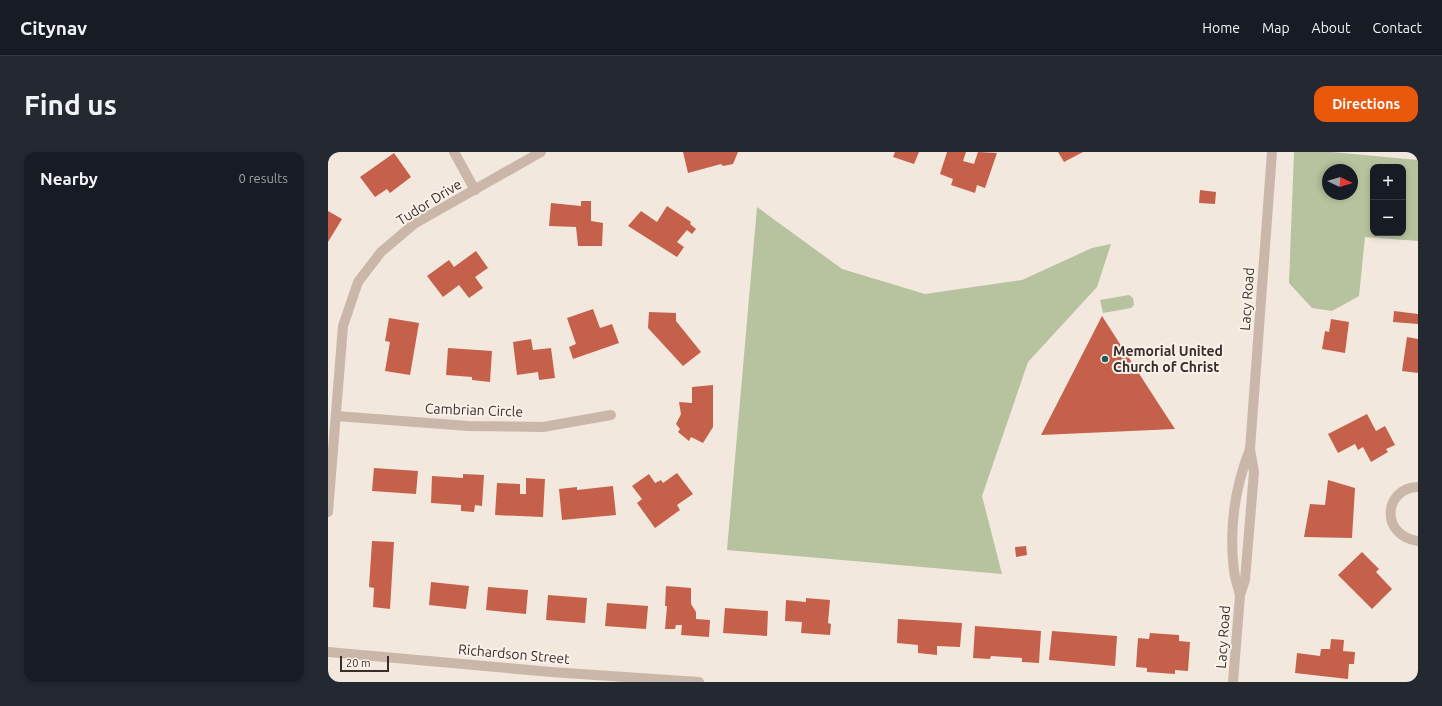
<!DOCTYPE html>
<html lang="en">
<head>
<meta charset="utf-8">
<style>
	body { margin:0; font-family:Ubuntu,sans-serif; background:#242831; color:#f1f3f6 }
	.controls { position:absolute; right:12px; top:12px; display:grid; overflow:hidden; border-radius:8px; box-shadow:0 2px 6px #0003 }
	.controls button { width:36px; height:36px; display:grid; place-items:center; padding:0; border:0; border-bottom:1px solid #363941; background:#171b24; color:#f1f3f6; font:20px sans-serif }
	.compass { position:absolute; left:994px; top:12px; width:36px; height:36px; border-radius:50%; background:#171b24; box-shadow:0 2px 6px #0003; rotate:94deg }
	.scale { position:absolute; left:12px; bottom:10px; width:49px; box-sizing:border-box; padding-left:4px; border:2px solid #382d29; border-top:0; font-size:11px; line-height:14px; white-space:nowrap; color:#382d29; -webkit-text-stroke:3px #faf2ea; paint-order:stroke }
	.list { margin:0; padding:0; list-style:none }
	h2 { display:flex; justify-content:space-between; align-items:center; height:52px; margin:0; padding:0 16px; font-size:17px }
	h2 small { font-size:13px; font-weight:400; color:#9ea1a6 }
	.map { position:relative; flex:none; width:1090px; height:530px; overflow:hidden; border-radius:12px }
	header { display:flex; align-items:center; gap:24px; box-sizing:border-box; height:56px; padding:0 20px; background:#171b24; border-bottom:1px solid #363941 }
	header strong { font-size:19px }
	nav { display:flex; gap:22px; margin-inline-start:auto; font-size:14px }
	.intro { display:flex; align-items:center; justify-content:space-between; box-sizing:border-box; height:96px; padding:0 24px }
	h1 { margin:0; font-size:28px }
	.button { padding:10px 18px; border-radius:12px; background:#ea580c; color:#fff; font-size:14px; font-weight:700 }
	main { display:flex; gap:24px; padding:0 24px }
	aside { flex:1; background:#171b24; border-radius:12px; box-shadow:0 2px 6px #0003 }
	.map>svg:first-child { display:block }
</style>
</head>
<body>
<header>
<strong>Citynav</strong>
<nav><a>Home</a><a>Map</a><a>About</a><a>Contact</a></nav>
</header>
<div class="intro"><h1>Find us</h1><a class="button">Directions</a></div>
<main>
<aside>
<h2>Nearby<small>0 results</small></h2>
<ul class="list">
</ul>
</aside>
<div class="map">
<svg width="1090" height="530" viewBox="0 0 1090 530">
	<rect width="100%" height="100%" fill="#f2e8de"/>
	<g fill="#b7c29e" fill-rule="evenodd">
		<path d="M966,0H1003L1090,8V89L1037,85L1031,144L1004,159L984,156L961,131ZM1045,15H1075V81H1045ZM1000,18H1024V42H1000Z"/>
		<polygon points="429,55 514,117 597,142 694,128 764,96 783,92 769,135 700,210 654,344 674,422 399,398"/>
		<polygon points="801,143 805,146 806,153 803,156 775,161 772,148"/>
	</g>
	<g fill="#c5614a">
		<polygon points="355,0 410,0 405,12 395,14 393,12 360,21"/>
		<polygon points="567,0 591,0 586,12 565,5"/>
		<polygon points="619,0 638,0 635,9 646,12 650,0 669,1 657,36 649,33 647,41 623,33 625,27 612,22"/>
		<polygon points="730,0 755,0 736,10"/>
		<polygon points="66,1 83,25 62,41 59,37 47,45 32,25"/>
		<polygon points="872,38 888,40 887,52 871,51"/>
		<polygon points="253,49 263,49 263,69 275,71 274,94 250,94 248,75 221,74 223,51 253,54"/>
		<polygon points="339,54 363,70 362,72 368,77 364,82 359,78 349,90 356,95 349,105 300,74 313,59 329,70"/>
		<polygon points="0,59 14,67 0,90"/>
		<polygon points="148,99 160,116 147,125 155,136 141,146 131,133 115,145 99,124 121,108 126,115"/>
		<polygon points="265,157 272,176 284,172 291,191 245,207 241,195 248,192 239,166"/>
		<polygon points="1066,159 1090,162 1090,172 1065,170"/>
		<polygon points="321,160 348,161 348,169 373,200 355,214 320,176"/>
		<polygon points="774,164 830,251 847,277 713,283"/>
		<polygon points="61,166 91,171 82,223 57,219 62,190 57,189"/>
		<polygon points="1003,167 1021,170 1017,201 994,197 997,179 1001,180"/>
		<polygon points="1079,185 1090,187 1090,221 1074,219"/>
		<polygon points="203,187 205,198 223,196 227,226 211,228 210,220 189,223 185,190"/>
		<polygon points="120,196 164,199 162,230 144,228 144,225 118,223"/>
		<polygon points="385,233 385,275 375,291 363,285 361,289 350,280 352,277 348,272 353,262 351,250 364,251 364,235"/>
		<polygon points="1039,262 1048,279 1057,274 1067,293 1058,297 1060,300 1043,310 1035,295 1030,298 1027,292 1010,301 1000,282"/>
		<polygon points="46,316 90,319 88,342 44,339"/>
		<polygon points="349,321 365,342 349,353 352,358 327,376 309,351 314,347 304,334 321,322 327,331 333,328 335,331"/>
		<polygon points="135,322 156,323 154,354 147,353 146,360 133,359 133,353 103,351 104,324 135,326"/>
		<polygon points="198,326 217,327 215,365 167,363 169,331 192,332 192,342 198,342"/>
		<polygon points="1000,328 1027,336 1024,386 976,385 982,352 997,353"/>
		<polygon points="285,334 288,363 234,368 231,337 249,335 249,338"/>
		<polygon points="44,389 66,390 62,457 45,455 46,436 41,435"/>
		<polygon points="698,394 699,403 688,405 687,395"/>
		<polygon points="1034,400 1051,417 1048,420 1064,437 1044,457 1010,423"/>
		<polygon points="103,430 141,434 138,457 101,453"/>
		<polygon points="338,434 363,436 363,452 368,460 368,467 382,468 381,485 353,483 354,473 348,473 347,477 337,477 339,454 337,454"/>
		<polygon points="160,435 200,438 198,462 158,458"/>
		<polygon points="220,443 259,446 257,471 218,468"/>
		<polygon points="478,446 502,448 500,471 503,472 502,483 473,481 474,470 457,469 458,448 478,450"/>
		<polygon points="279,451 320,454 318,477 277,474"/>
		<polygon points="397,456 440,459 439,484 395,481"/>
		<polygon points="570,467 634,471 632,495 609,494 609,503 590,501 590,493 569,491"/>
		<polygon points="647,474 713,479 711,511 694,510 694,506 663,504 662,507 645,506"/>
		<polygon points="724,479 789,484 787,514 721,508"/>
		<polygon points="822,481 851,483 851,489 862,490 860,519 847,518 847,522 819,520 819,516 808,515 810,486 821,487"/>
		<polygon points="1003,487 1016,488 1015,499 1027,500 1026,512 1021,512 1020,527 967,521 969,501 992,504 993,497 1002,497"/>
	</g>
	<g fill="none" stroke-linecap="round" stroke-linejoin="round">
		<g stroke="#cbb7aa" stroke-width="10">
			<polyline points="126,0 147,38"/>
			<polyline points="8,264 140,274 215,275 283,263"/>
			<path d="M1090,335C1055,336 1052,384 1090,389"/>
			<polyline points="0,360 15,174 30,130 53,100 86,72 213,0"/>
			<path d="M912,443C910,435 907,427 906,419C901,378 907,335 922,297"/>
			<polyline points="0,500 223,520 371,530"/>
			<polyline points="905,530 912,443 917,428 926,320 922,297 944,0"/>
		</g>
	</g>
	<circle fill="#1f5959" stroke="#faf2ea" stroke-width="1.5" cx="777" cy="207" r="4"/>
	<g text-anchor="middle" dominant-baseline="central" stroke-width="4" stroke-linejoin="round" paint-order="stroke">
		<g font-size="14" fill="#382d29" stroke="#faf2ea">
			<text transform="translate(101 50) rotate(-32)">Tudor Drive</text>
			<text transform="translate(919 147) rotate(-86)">Lacy Road</text>
			<text transform="translate(146 258) rotate(2)">Cambrian Circle</text>
			<text transform="translate(895 485) rotate(-86)">Lacy Road</text>
			<text transform="translate(186 502) rotate(5)">Richardson Street</text>
		</g>
		<g font-size="14" font-weight="bold" fill="#382d29" stroke="#faf2ea" text-anchor="start">
			<text x="785" y="199">Memorial United<tspan x="785" dy="16">Church of Christ</tspan></text>
		</g>
	</g>
</svg>
<div class="controls">
<button>+</button>
<button>−</button>
</div>
<svg class="compass" viewBox="-18 -18 36 36"><path d="M0-13l5 13h-10z" fill="#e53935"/><path d="M0 13l5-13h-10z" fill="#9ea1a6"/></svg>
<div class="scale">20 m</div>
</div>
</main>
</body>
</html>
